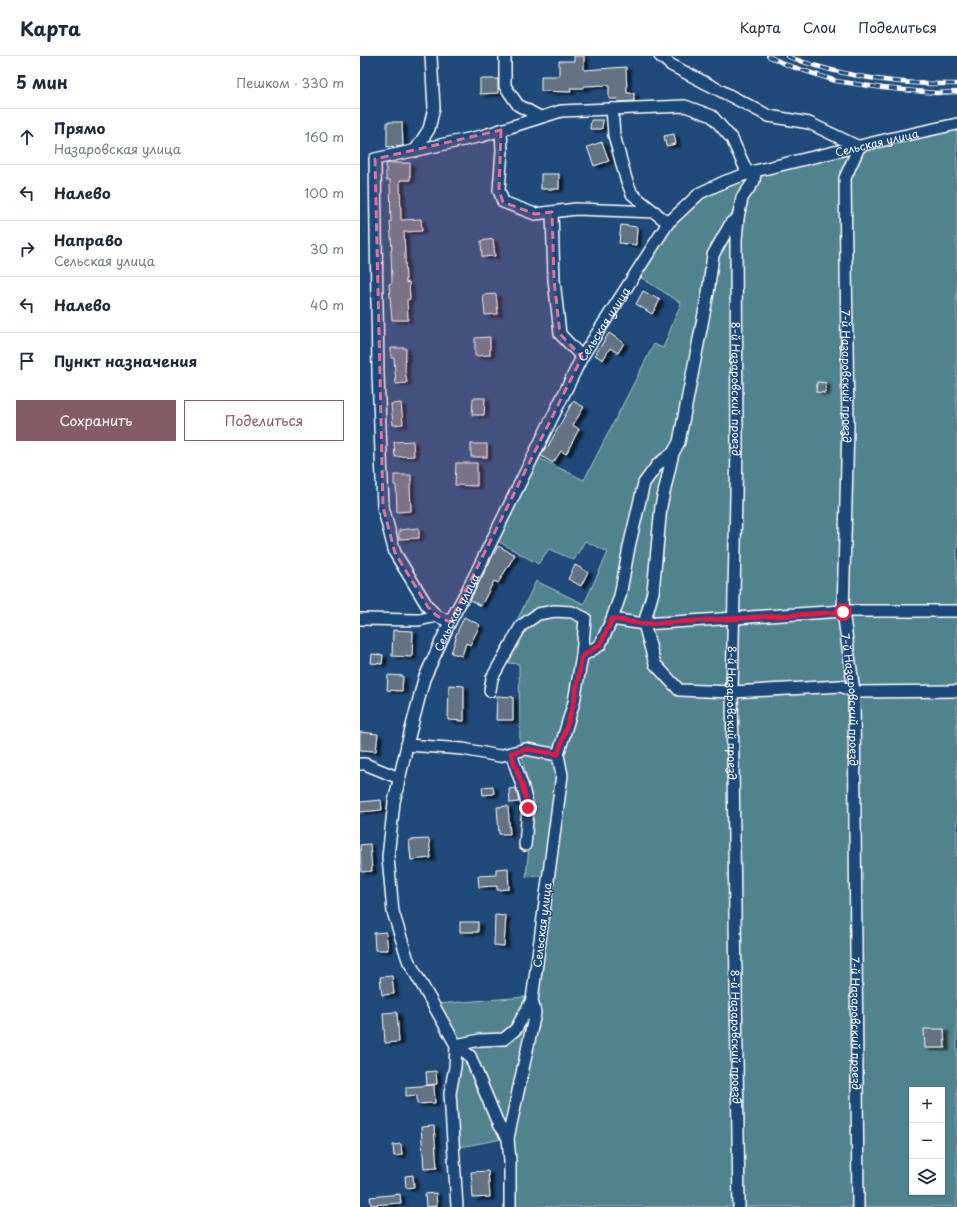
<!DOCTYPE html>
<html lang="ru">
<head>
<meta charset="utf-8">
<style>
	body { margin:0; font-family:"Playpen Sans",sans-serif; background:#f6f6f7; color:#1f2937 }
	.controls { position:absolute; right:12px; bottom:12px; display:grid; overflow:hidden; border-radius:0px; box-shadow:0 1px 3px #0004 }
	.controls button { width:36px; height:36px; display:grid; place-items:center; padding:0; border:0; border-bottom:1px solid #e0e1e3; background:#fff; color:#1f2937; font:20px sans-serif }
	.stop { position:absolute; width:12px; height:12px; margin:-9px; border:3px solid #e11d48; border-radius:50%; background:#fff }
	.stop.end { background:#e11d48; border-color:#fff; box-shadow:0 1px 4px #0008 }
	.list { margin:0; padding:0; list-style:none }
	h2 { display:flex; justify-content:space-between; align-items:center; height:52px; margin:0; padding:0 16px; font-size:17px }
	h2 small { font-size:13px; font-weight:400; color:#747a83 }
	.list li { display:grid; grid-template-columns:26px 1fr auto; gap:12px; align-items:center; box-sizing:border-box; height:56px; padding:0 16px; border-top:1px solid #e0e1e3 }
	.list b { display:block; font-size:15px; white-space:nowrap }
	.list p { margin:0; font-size:13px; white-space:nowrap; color:#747a83 }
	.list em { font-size:13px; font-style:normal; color:#747a83 }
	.actions { display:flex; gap:8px; padding:12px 16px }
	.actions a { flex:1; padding:9px 0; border:1px solid #845c67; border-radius:0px; text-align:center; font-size:14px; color:#845c67 }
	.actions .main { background:#845c67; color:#fff }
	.icon { flex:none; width:22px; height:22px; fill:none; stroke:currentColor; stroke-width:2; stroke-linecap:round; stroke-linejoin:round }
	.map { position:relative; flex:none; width:597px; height:1151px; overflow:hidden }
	header { display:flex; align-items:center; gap:24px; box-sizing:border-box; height:56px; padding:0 20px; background:#fff; border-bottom:1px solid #e0e1e3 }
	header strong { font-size:19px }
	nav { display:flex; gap:22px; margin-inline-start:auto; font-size:14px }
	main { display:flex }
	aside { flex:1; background:#fff }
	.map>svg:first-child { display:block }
</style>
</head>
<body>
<header>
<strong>Карта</strong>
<nav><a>Карта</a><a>Слои</a><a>Поделиться</a></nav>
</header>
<main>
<aside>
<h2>5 мин<small>Пешком · 330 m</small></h2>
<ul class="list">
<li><svg class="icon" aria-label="ahead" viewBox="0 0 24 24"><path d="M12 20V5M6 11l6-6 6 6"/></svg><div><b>Прямо</b><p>Назаровская улица</p></div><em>160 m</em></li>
<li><svg class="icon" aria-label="left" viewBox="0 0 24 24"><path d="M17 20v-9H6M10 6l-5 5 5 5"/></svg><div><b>Налево</b></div><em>100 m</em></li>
<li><svg class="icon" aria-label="right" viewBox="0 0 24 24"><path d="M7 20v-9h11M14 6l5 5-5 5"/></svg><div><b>Направо</b><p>Сельская улица</p></div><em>30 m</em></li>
<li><svg class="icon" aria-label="left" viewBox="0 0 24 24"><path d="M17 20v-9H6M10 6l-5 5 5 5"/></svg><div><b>Налево</b></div><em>40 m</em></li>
<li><svg class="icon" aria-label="arrive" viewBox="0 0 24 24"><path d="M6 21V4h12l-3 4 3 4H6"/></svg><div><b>Пункт назначения</b></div></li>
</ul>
<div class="actions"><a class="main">Сохранить</a><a>Поделиться</a></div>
</aside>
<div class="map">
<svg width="597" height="1151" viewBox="0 0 597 1151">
	<defs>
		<filter id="shadow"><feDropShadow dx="4.5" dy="2.5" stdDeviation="1" flood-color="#0009"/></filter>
	</defs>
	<rect width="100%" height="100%" fill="#1f4a7a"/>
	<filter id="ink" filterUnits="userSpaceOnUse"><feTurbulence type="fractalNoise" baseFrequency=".025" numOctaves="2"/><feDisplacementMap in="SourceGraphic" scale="8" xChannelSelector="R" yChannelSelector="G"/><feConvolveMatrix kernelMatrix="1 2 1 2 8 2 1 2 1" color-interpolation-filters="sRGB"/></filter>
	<g filter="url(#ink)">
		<path fill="#51838e" stroke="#a8c1c6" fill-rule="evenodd" d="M597,72V1151H153V1081L100,1091L95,1037L99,1011L77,948L165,941L177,936L190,819L166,821L173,752L160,690L159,608L137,606L176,525L224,548L248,496L225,485L214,504L189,493L178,508L136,484L177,401L224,424L294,288L303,292L321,247L280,221C296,197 314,163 337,145C352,135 370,128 387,122ZM552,1034H582V1136H552Z"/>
		<g fill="#647383" stroke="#fff" filter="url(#shadow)">
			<polygon points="214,0 224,0 224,14 266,11 267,37 274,37 274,45 258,46 257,43 249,43 249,29 224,30 224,32 210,32 211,36 181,35 181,20 199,20 199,5 214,5"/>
			<polygon points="120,23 138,23 138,37 120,38"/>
			<polygon points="231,64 243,64 242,73 230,73"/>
			<polygon points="27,66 42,66 43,90 27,91"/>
			<polygon points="314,78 316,88 306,90 304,80"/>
			<polygon points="242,86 249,105 234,110 227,91"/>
			<polygon points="31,107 50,107 50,124 40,124 41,164 61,163 62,175 44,176 46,227 49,226 50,243 47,244 48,264 32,264 29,228 32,227 31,194 32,194 30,166 31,166 30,124 26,124 26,108"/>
			<rect x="181" y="118" width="18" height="15"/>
			<polygon points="261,169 277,171 276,189 259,187"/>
			<polygon points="133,183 135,200 122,201 121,185"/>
			<polygon points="283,235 300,244 292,258 276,248"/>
			<polygon points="136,238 138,258 125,259 123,239"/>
			<polygon points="249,277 264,287 258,297 250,292 243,304 235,299"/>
			<polygon points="130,281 130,299 115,300 115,282"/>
			<polygon points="31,292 46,292 45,314 47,327 36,328 34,302 31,302"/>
			<polygon points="457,326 466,327 465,337 456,336"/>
			<polygon points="113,342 125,342 124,359 112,359"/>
			<polygon points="213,345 224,351 213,369 219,373 206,398 201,395 193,407 181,400 185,392 187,392"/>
			<polygon points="41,347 43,368 33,369 31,348"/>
			<polygon points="53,385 54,400 35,401 34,386"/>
			<rect x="111" y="388" width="16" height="13"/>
			<polygon points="96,407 117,407 117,430 95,429"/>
			<polygon points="34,419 51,419 51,429 50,429 51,455 37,456 36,429 34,429"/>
			<polygon points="59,472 59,482 39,483 39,474"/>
			<polygon points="138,490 155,499 138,527 134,525 121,550 110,544"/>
			<polygon points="215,509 228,516 221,530 208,523"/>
			<polygon points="104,561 120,569 110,589 106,587 102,600 91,597 96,582 95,581"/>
			<polygon points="33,574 53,575 52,601 32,600"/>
			<polygon points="12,598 23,599 22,608 11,607"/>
			<polygon points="28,619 43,620 42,635 27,634"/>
			<polygon points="89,629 104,630 104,665 88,664"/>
			<polygon points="137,640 153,641 153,664 136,664"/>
			<polygon points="0,676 18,678 16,695 0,694"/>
			<polygon points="133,730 134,738 123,739 122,731"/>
			<polygon points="156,732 159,746 150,747 149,733"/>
			<polygon points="21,744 22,754 0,756 0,746"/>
			<polygon points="148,750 150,778 139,778 137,751"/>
			<polygon points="69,783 71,802 51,804 49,784"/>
			<polygon points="10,788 12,815 1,816 0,789"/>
			<polygon points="148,812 149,833 137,834 137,830 119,831 118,820 136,819 136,813"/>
			<polygon points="135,859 146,860 144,890 134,889"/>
			<rect x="100" y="866" width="18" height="10"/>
			<polygon points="26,876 28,894 15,894 14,877"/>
			<polygon points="32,920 34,938 22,939 20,921"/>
			<polygon points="37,956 39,986 25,987 23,957"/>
			<polygon points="564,973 584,973 585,992 565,992"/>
			<polygon points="76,1015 77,1028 67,1029 66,1016"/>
			<polygon points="74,1029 75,1047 57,1048 57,1039 46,1040 46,1031"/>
			<polygon points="74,1070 77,1112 64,1113 61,1071"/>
			<polygon points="41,1088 42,1099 34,1100 33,1089"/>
			<polygon points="128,1115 130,1141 113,1142 111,1116"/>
			<polygon points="53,1119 54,1131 46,1132 45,1120"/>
			<polygon points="76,1137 77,1150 66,1151 65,1138"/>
			<polygon points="40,1138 41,1147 11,1149 10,1141"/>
		</g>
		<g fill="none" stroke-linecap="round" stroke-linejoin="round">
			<g stroke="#fff" stroke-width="14">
				<g id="minor">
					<polyline points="145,0 145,30 158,49 180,61"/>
					<path id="s1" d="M300,0L311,9L409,60L449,67L499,91L485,122L488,371L483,555L494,636L498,1151"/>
					<polyline points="252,53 254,79 266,123 272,138 308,167"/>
					<polyline points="141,74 142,95 139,134 143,146 175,158 216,153 295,156"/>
					<polyline points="55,95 69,73 74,52 71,0"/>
					<polyline points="192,156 194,224 200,278 222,301"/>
					<path id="s2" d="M378,162L376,183L377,390L372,636L379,1151"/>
					<polyline points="313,397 301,450 293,536 284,568 295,608 319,634 372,636 481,630 494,636 597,635"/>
					<polyline points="0,563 59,564 77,560"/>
					<polyline points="252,563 284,568 483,555 597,555"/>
					<polyline points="90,566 77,560 68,551 35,497 23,451 18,317 15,103 122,80 201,55 325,50 352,60 372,83 388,118"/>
					<polyline points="222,600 240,589 252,563 260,540 269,491 284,427 298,408 313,397 319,386 348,237 353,199 371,167 378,162 382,142 394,125 395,115"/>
					<polyline points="130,635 132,622 161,570 178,558 195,555 212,556 225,562 222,600 214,646 198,699"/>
					<polyline points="47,689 103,693 139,700 166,693 198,699 202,719 172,944 175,957 148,1082 150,1105 150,1151"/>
					<polyline points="151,697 163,732 168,752 165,789"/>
					<polyline points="0,708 5,708 39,722"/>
					<polyline points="96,989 110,1000 139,1070 148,1082"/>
					<polyline points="96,989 120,984 144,983 156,973 172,944"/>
					<path id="s3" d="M97,1151L90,1037L95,1011L96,989L48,904L33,856L28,801L34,746L47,689L64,623L90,566L110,529L222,301L308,167L340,137L366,125L395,115L533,82L597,68"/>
				</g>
			</g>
			<use href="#minor" stroke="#1f4a7a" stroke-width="11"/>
			<g stroke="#fff" stroke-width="4.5">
				<g id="rail">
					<polyline points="408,0 427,9 476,25 523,32 576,37 597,36"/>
					<path d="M427,0C435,4 445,6 453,9C500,23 548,29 597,28"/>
				</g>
			</g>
			<use href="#rail" stroke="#1f4a7a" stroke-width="3" stroke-dasharray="9" stroke-linecap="butt"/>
		</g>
	</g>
	<g fill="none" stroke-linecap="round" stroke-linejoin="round" filter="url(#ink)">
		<polyline stroke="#e11d48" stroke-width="5" points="168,752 163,732 151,697 166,693 198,698 214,646 222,600 240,589 252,563 284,568 483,556"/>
	</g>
	<path fill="#da749d" fill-opacity="0.2" stroke="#da749d" stroke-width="3" stroke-dasharray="8 5" stroke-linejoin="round" d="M141,74L139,134L143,146L175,158L192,156L194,224L200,278L222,301L90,566L77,560L68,551L35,497L23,451L15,103Z"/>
	<g text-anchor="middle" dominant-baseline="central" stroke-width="3" stroke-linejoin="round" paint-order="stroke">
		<g font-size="11" fill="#fff" stroke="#1f4a7a">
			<text stroke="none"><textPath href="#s3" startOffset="1294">Сельская улица</textPath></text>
			<text stroke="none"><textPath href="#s3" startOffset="946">Сельская улица</textPath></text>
			<text stroke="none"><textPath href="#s1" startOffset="453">7-й Назаровский проезд</textPath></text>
			<text stroke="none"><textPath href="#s2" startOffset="171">8-й Назаровский проезд</textPath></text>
			<text stroke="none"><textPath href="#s3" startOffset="622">Сельская улица</textPath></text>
			<text stroke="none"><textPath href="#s1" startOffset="777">7-й Назаровский проезд</textPath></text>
			<text stroke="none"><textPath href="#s2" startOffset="495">8-й Назаровский проезд</textPath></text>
			<text transform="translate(182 869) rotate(-83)">Сельская улица</text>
			<text stroke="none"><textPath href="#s1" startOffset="1101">7-й Назаровский проезд</textPath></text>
			<text stroke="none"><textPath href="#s2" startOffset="819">8-й Назаровский проезд</textPath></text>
		</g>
	</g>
</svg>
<div class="controls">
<button>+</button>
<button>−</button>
<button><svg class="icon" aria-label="layers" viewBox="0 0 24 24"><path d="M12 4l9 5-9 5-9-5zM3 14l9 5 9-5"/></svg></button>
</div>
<div class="stop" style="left:483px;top:556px"></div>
<div class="stop end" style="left:168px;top:752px"></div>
</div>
</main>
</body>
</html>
